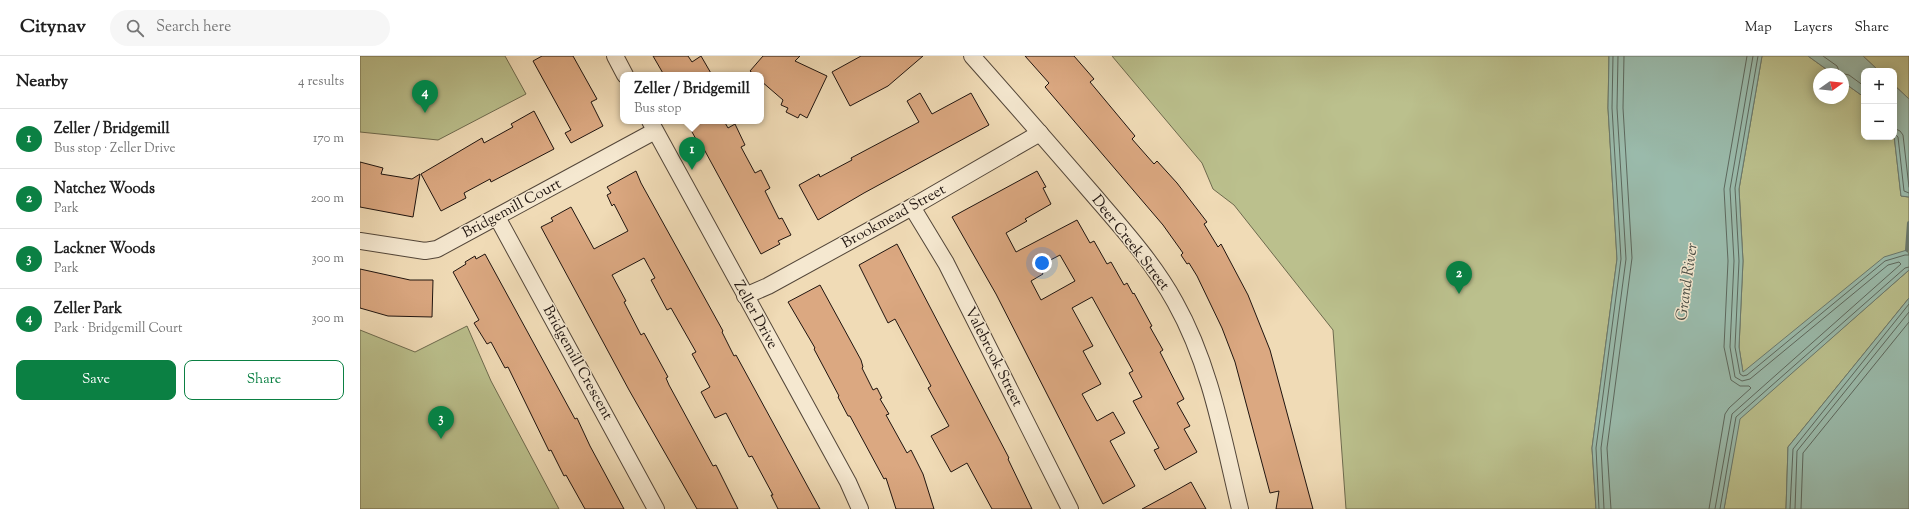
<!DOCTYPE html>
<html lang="en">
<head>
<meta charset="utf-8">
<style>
	body { margin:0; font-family:"Sorts Mill Goudy",serif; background:#f6f6f6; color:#222 }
	.controls { position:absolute; right:12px; top:12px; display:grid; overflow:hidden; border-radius:8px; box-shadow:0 2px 10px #0003 }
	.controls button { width:36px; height:36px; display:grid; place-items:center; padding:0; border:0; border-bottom:1px solid #e0e0e0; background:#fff; color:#222; font:20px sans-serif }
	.compass { position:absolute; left:1453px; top:12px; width:36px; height:36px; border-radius:50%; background:#fff; box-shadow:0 2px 10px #0003; rotate:75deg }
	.you { position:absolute; left:682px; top:207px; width:14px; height:14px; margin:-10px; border:3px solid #fff; border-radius:50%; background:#1a73e8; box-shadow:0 0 0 6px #1a73e833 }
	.badge { display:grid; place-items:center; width:26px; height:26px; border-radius:50%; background:#0b8043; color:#fff; font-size:13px; font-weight:700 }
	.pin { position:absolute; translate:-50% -33px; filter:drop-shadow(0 1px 2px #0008) }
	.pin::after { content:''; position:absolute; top:21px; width:14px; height:12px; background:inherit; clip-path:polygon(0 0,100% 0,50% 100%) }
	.popup { position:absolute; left:260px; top:16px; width:144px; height:52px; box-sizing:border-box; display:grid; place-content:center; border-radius:8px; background:#fff; filter:drop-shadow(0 1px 3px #0005); font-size:13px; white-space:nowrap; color:#767676 }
	.popup b { font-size:15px; color:#222 }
	.popup::after { content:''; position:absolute; left:50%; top:100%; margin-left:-8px; border:8px solid transparent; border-top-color:#fff }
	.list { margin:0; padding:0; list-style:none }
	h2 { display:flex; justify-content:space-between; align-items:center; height:52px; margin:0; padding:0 16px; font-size:17px }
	h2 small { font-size:13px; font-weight:400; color:#767676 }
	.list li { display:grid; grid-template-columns:26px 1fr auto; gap:12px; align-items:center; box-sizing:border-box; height:60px; padding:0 16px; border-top:1px solid #e0e0e0 }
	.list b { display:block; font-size:15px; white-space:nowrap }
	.list p { margin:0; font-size:13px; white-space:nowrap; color:#767676 }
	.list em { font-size:13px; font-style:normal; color:#767676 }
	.actions { display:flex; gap:8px; padding:12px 16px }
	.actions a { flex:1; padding:9px 0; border:1px solid #0b8043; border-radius:8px; text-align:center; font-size:14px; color:#0b8043 }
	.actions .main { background:#0b8043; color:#fff }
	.icon { flex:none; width:22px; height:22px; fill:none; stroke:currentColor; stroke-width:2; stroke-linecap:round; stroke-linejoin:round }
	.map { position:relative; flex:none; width:1549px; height:453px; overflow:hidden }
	header { display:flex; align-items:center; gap:24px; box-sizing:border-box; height:56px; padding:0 20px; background:#fff; border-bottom:1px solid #e0e0e0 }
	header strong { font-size:19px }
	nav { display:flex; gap:22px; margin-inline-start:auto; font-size:14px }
	.search { width:280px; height:36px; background:#f6f6f6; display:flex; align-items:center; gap:10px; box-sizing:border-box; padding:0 14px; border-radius:22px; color:#767676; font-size:15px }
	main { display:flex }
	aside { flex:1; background:#fff }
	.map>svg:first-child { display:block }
</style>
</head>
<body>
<header>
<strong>Citynav</strong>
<div class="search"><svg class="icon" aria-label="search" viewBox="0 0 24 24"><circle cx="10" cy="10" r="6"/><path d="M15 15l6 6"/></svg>Search here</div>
<nav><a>Map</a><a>Layers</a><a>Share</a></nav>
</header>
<main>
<aside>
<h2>Nearby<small>4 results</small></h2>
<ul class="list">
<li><span class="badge">1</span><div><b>Zeller / Bridgemill</b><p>Bus stop · Zeller Drive</p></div><em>170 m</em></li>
<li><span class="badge">2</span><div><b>Natchez Woods</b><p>Park</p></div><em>200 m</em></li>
<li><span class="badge">3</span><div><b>Lackner Woods</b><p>Park</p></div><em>300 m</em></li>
<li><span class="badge">4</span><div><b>Zeller Park</b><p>Park · Bridgemill Court</p></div><em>300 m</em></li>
</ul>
<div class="actions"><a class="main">Save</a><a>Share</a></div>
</aside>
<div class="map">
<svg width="1549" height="453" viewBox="0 0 1549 453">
	<rect width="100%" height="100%" fill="#f0dbb6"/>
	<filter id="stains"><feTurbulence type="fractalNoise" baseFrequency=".005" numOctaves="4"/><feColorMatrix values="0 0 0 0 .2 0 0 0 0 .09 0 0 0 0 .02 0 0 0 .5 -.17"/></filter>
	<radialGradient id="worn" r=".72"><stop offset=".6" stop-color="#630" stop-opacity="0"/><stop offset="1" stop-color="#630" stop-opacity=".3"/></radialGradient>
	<g fill="#bbc08d" stroke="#6d6a4e">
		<polygon points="0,0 145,0 166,38 78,84 0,76"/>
		<polygon points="752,0 1249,0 1248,52 1257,203 1232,392 1236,453 986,453 973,274 874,149 853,133 842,107"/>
		<polygon points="1402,0 1448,0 1473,18 1459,18 1459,42 1483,42 1483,26 1504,41 1504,81 1534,81 1534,79 1541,140 1549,141 1549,199 1547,194 1383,317 1379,291 1383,205 1379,133"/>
		<polygon points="1503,0 1549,0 1549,43 1534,29 1534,15 1519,15"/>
		<polygon points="1549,214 1549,242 1428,391 1426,453 1364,453 1379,363"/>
		<polygon points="107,270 131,325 199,453 0,453 0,274 55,296"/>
	</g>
	<g fill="#9abbac" stroke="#69786d">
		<polygon points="1249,0 1402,0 1379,133 1383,205 1379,291 1383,316 1524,201 1547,194 1549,199 1549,214 1380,363 1364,453 1236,453 1232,392 1257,203 1248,52"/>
		<polygon points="1448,0 1503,0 1519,15 1504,15 1504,41 1483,26 1483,18 1473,18"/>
		<polygon points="1534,29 1549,43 1549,141 1541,140 1534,79"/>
		<polygon points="1549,242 1549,453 1426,453 1428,391"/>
	</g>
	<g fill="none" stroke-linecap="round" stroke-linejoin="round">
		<g stroke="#5c685e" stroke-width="1">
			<polyline points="1398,0 1375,132 1379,205 1375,291 1380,318 1383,320 1387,319 1525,205 1545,199 1549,199"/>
			<polyline points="1463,0 1477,10 1480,17 1489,19 1504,30"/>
			<polyline points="1534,72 1540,75 1543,79 1549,131"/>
			<polyline points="1534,77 1538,81 1544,135 1549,137"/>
			<polyline points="1239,453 1236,392 1261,203 1252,52 1253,0"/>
			<polyline points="1244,453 1241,392 1266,203 1257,52 1258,0"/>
			<polyline points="1251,453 1247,392 1272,202 1263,52 1264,0"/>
			<polyline points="1349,453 1365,358 1369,352 1391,332 1389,330 1380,330 1371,324 1364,291 1368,205 1364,133 1387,0"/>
			<polyline points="1355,453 1372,358 1541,208 1539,206 1528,209 1390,323 1382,325 1375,321 1370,291 1374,205 1370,133 1393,0"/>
			<polyline points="1360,453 1376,361 1545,212 1549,211"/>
			<polyline points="1430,453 1433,393 1549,248"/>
			<polyline points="1435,453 1437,395 1549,256"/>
			<polyline points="1441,453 1443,397 1549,266"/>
		</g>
		<polyline stroke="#69786d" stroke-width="4" points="1547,194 1549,167"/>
	</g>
	<g fill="#dba881" stroke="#1f140f" fill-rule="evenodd">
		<polygon points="182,0 213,0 237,43 231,46 243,70 211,87 205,77 211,74 173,5"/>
		<polygon points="293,0 328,0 332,6 341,0 352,19 304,19"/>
		<polygon points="403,0 440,0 435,5 467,20 447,62 440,58 438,62 426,56 428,52 421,49 423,44 401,25 401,19 395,19 390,15"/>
		<polygon points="501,0 563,0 528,30 490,50 472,16"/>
		<polygon points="665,0 714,0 734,23 730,26 775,80 772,83 794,108 797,105 817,127 847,166 844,168 858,191 861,188 888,239 910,294 953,453 916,453 919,435 910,437 875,306 862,272 837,220 829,207 827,208 821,199 823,197 803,169 685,31 689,27"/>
		<polygon points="560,37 572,58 611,37 629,69 504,137 458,164 439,129 459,118 460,121 492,104 491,102 559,66 547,45"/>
		<polygon points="174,55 194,93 131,126 130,123 104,137 106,142 81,155 61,118 122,82 124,87 153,71 151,68"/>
		<polygon points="326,65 364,65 368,72 375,68 385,89 381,91 395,117 401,114 410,132 405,135 419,163 422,162 431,179 418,185 420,188 401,198 339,84 337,85"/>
		<polygon points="0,106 23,112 21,118 52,123 60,118 53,161 0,151"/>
		<polygon points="276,115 281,127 363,275 362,276 374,300 376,299 460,453 418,453 411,439 413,439 392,400 389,401 366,357 355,362 341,336 350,331 332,298 336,296 311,252 307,254 291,224 295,222 284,202 252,219 266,245 264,246 266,250 281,279 284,277 308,321 306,322 309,329 353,410 356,409 378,453 337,453 269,334 181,171 193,165 191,162 211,151 234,193 268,175 254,148 252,150 247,139 251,137 247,131"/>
		<path d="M677,115L686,131L683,132L691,148L665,163L667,165L646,177L656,196L717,164L730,187L734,185L747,208L751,206L764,229L767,227L773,238L774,237L792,270L790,271L803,294L800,296L824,343L817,347L830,370L824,373L837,396L805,414L794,394L799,392L773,345L782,341L769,317L773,315L732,241L712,252L733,290L723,295L741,328L722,338L737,365L753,356L765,377L750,385L775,430L743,448L636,238L592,161ZM700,199L715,225L681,244L671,225L683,218L679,210Z"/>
		<polygon points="537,188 649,402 648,403 672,453 632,453 607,407 591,416 571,380 589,370 568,332 571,330 535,263 528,267 499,209"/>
		<polygon points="125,198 215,363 217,362 230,390 264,453 225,453 206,419 204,420 191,394 189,395 148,311 145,312 131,286 127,288 114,267 119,264 93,216 106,208 105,206 115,200 116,203"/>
		<polygon points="0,213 50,224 73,224 72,261 28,260 0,252"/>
		<polygon points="460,229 501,304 503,311 502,312 513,334 517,332 522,342 520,343 529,358 526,359 547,397 551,394 563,418 574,453 536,453 526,422 524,423 490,360 488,360 478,341 479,340 454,293 455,292 428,246"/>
		<polygon points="831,426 846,453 782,453 808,439"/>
	</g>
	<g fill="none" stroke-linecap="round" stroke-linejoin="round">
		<g stroke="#534639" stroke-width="18">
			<g id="minor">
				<polyline points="255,0 265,19"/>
				<path d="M612,0C652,45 692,91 731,136C761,171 793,206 815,246C851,310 863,383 880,453"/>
				<polyline points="290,65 488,426 500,453"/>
				<polyline points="552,151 586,207 710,453"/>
				<polyline points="137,161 296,453"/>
				<polyline points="0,185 65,195 77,193 295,75"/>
				<polyline points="385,240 408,230 552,151 680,77"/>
			</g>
		</g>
		<use href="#minor" stroke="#f5e8d0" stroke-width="16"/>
	</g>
	<g text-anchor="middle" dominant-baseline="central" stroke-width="3" stroke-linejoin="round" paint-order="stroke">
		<g font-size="15" fill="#1f140f" stroke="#f5e8d0">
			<text transform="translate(152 153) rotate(-28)">Bridgemill Court</text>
			<text transform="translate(534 161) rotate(-29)">Brookmead Street</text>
			<text transform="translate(770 187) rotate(52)">Deer Creek Street</text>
			<text transform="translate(395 259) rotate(61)">Zeller Drive</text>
			<text transform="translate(633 301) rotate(63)">Valebrook Street</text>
			<text transform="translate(217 307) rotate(61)">Bridgemill Crescent</text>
		</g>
		<g font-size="16" font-style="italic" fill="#4a4e46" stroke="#f5e8d0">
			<text transform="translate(1328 226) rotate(-82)">Grand River</text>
		</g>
	</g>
	<rect width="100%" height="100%" filter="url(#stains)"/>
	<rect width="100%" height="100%" fill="url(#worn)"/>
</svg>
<div class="controls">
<button>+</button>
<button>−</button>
</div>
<svg class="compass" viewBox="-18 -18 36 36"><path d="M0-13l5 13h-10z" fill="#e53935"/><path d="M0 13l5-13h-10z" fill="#767676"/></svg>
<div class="you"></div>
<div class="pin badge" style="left:332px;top:114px">1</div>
<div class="popup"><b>Zeller / Bridgemill</b>Bus stop</div>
<div class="pin badge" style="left:1099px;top:238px">2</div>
<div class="pin badge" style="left:81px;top:383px">3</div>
<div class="pin badge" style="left:65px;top:57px">4</div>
</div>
</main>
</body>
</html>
